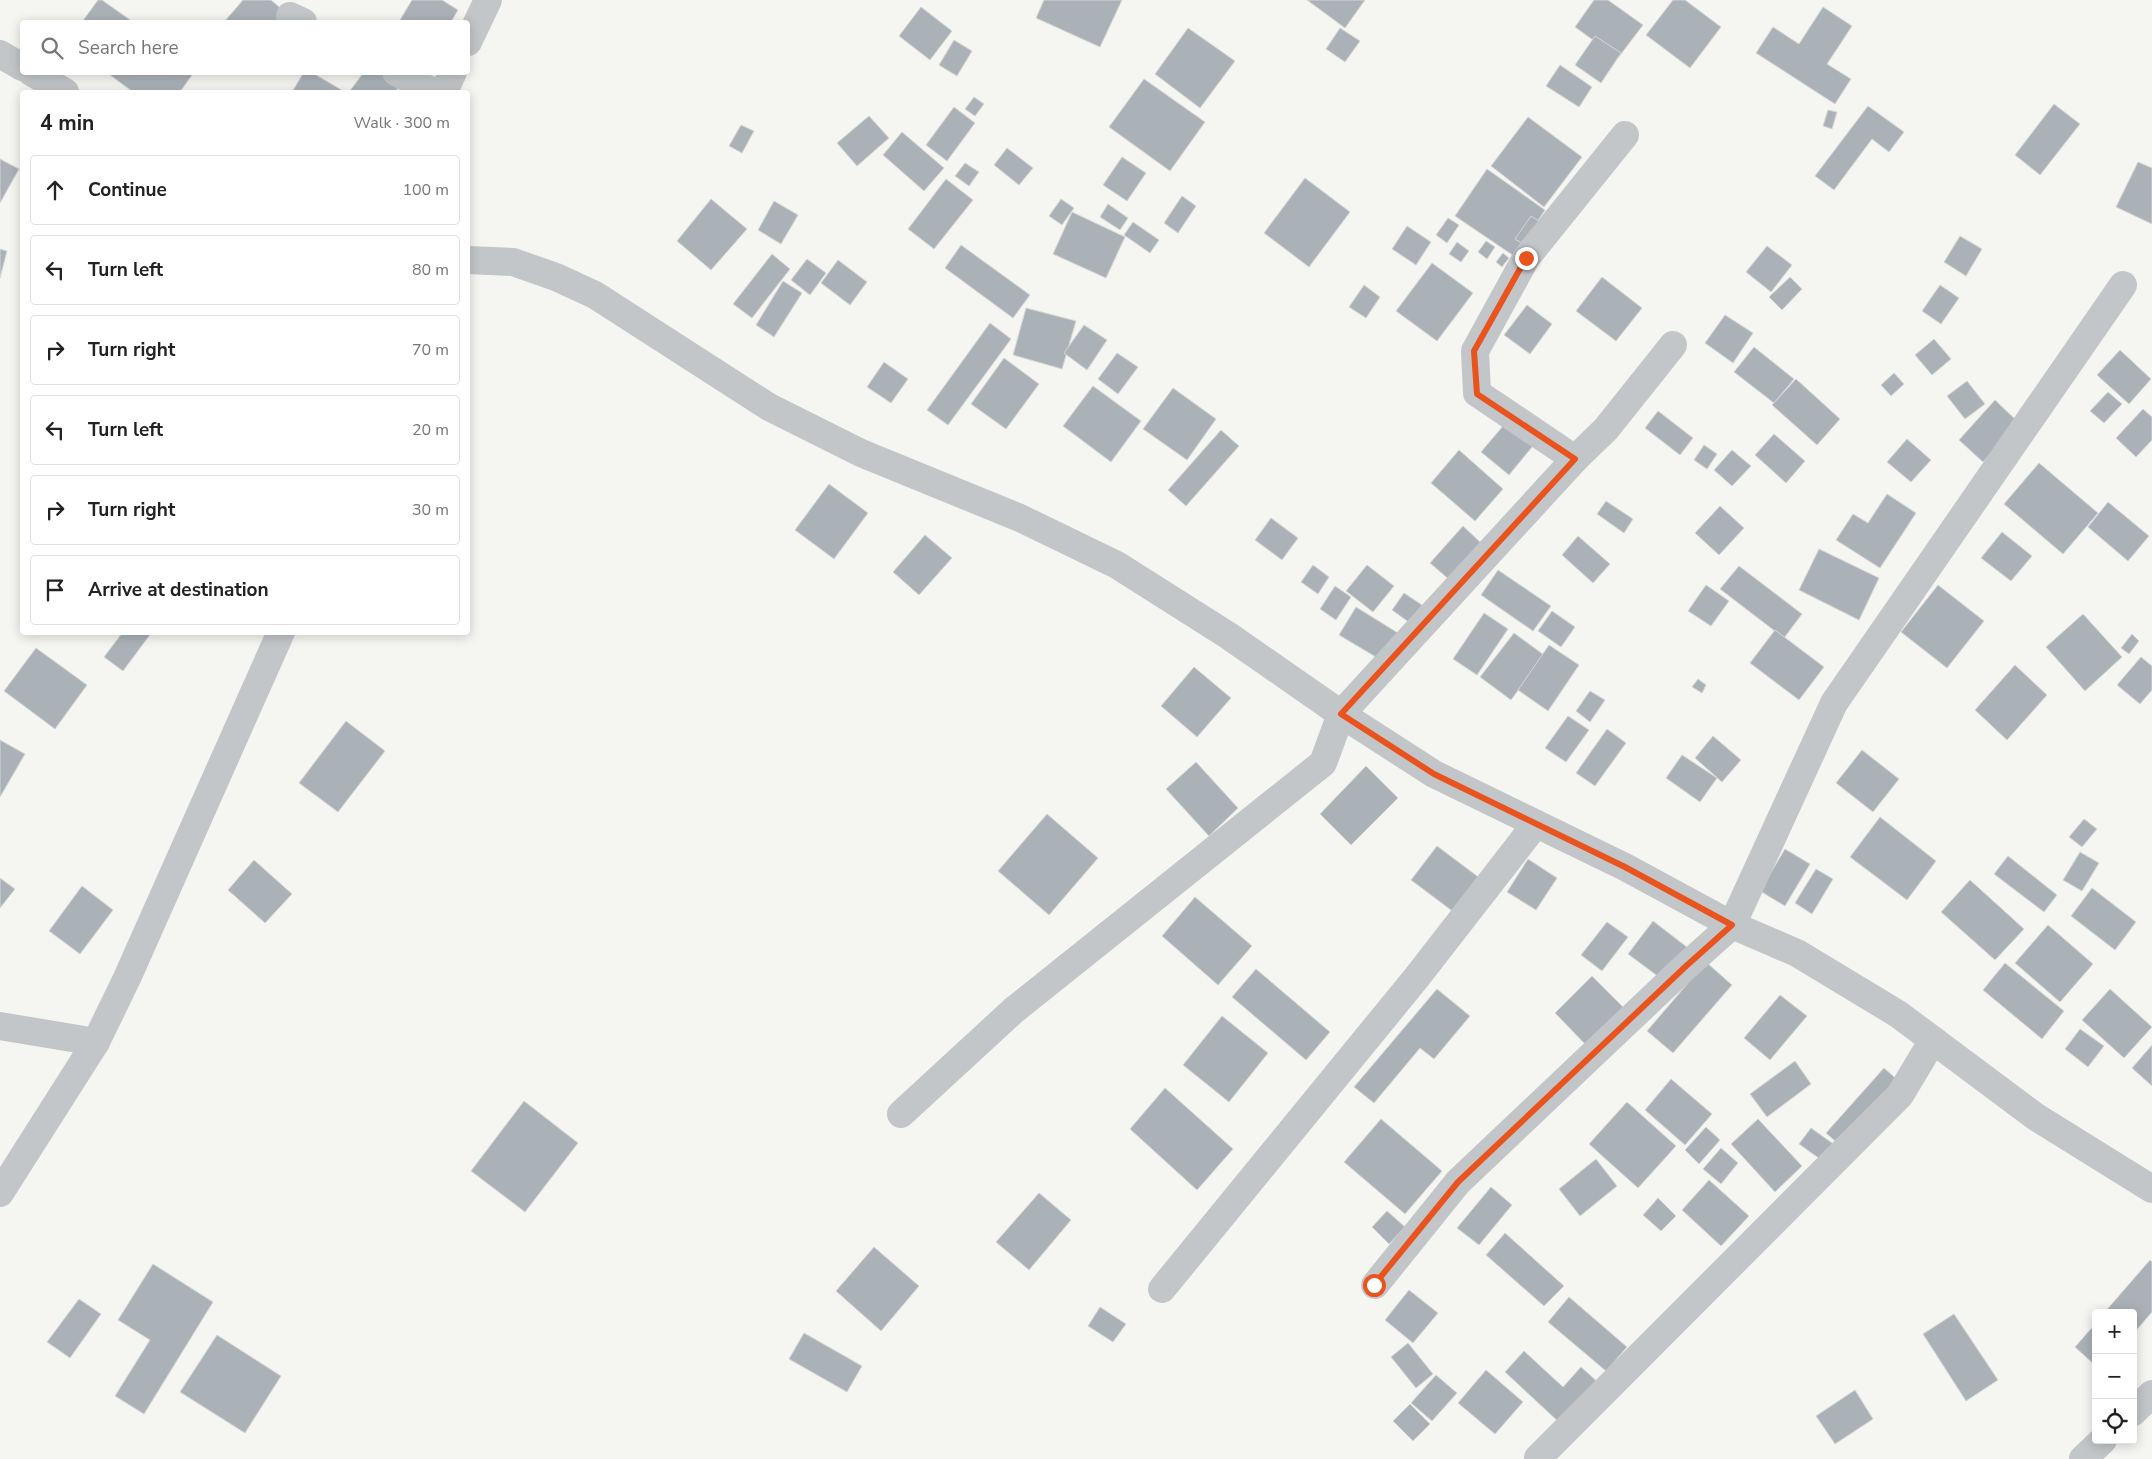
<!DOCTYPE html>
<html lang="en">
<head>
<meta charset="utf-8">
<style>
	body { margin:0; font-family:"Nunito Sans",sans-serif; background:#f2f2f2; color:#222 }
	.controls { position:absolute; right:15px; bottom:15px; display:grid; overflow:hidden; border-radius:5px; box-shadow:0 2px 12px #0003 }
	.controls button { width:45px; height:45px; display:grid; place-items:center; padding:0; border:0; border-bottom:1px solid #e0e0e0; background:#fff; color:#222; font:25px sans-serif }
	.stop { position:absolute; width:15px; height:15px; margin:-11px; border:4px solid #e8531e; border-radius:50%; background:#fff }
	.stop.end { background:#e8531e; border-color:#fff; box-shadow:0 1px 5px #0008 }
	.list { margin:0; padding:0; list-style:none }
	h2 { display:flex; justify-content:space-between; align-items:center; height:65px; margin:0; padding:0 20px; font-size:21px }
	h2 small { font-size:16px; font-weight:400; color:#767676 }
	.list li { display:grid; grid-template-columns:32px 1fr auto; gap:15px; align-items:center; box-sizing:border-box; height:70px; margin:0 10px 10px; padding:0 10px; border:1px solid #e0e0e0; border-radius:5px }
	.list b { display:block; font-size:19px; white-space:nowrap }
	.list em { font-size:16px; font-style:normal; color:#767676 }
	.icon { flex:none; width:28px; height:28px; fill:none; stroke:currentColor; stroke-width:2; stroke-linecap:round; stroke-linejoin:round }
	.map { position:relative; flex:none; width:2152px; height:1459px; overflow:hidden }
	.search { position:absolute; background:#fff; box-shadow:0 2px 12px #0003; left:20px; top:20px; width:450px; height:55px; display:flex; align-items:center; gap:12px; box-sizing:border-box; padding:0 18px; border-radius:5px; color:#767676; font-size:19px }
	.panel { position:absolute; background:#fff; box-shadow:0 2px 12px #0003; left:20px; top:90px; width:450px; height:545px; border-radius:5px }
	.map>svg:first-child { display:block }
</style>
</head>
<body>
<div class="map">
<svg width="2152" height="1459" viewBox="0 0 2152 1459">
	<rect width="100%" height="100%" fill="#f5f5f1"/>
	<g fill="#aab2b8" stroke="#d6d6d4">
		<polygon points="98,0 102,0 133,22 82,22"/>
		<polygon points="243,0 271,0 290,16 284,22 224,22"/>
		<polygon points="412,0 442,0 458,10 451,22 404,22 400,20"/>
		<polygon points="1044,0 1122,0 1100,47 1036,18"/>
		<polygon points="1307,0 1365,0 1345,28"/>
		<polygon points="1594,0 1608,0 1643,25 1618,58 1575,27"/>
		<polygon points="1673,0 1685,0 1721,27 1690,68 1646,35"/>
		<polygon points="921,7 952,31 930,60 899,36"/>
		<polygon points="1823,7 1852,26 1827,64 1851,79 1835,104 1756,53 1773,27 1799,44"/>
		<polygon points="1188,28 1235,61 1200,108 1155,74"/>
		<polygon points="1340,28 1360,41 1345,62 1326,49"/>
		<polygon points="1595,36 1621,53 1601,83 1575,65"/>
		<polygon points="954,40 972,51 957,76 939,65"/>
		<polygon points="1560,65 1592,87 1579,107 1546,86"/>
		<polygon points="106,72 194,72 180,92 133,92"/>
		<polygon points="304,72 311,72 345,92 292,92"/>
		<polygon points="364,72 391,72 403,82 395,92 349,92"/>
		<polygon points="1144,79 1205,122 1170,171 1109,127"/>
		<polygon points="974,97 984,104 975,116 965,109"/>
		<polygon points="2054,104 2080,124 2040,175 2015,155"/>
		<polygon points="1868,106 1904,132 1889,152 1872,139 1834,190 1815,176"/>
		<polygon points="954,107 975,123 947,161 926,145"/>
		<polygon points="1828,110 1837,112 1832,129 1823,126"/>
		<polygon points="869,116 889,138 857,166 837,143"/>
		<polygon points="1528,117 1582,157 1544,207 1491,166"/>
		<polygon points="741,125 754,131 742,153 729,146"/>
		<polygon points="902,132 944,168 924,191 883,155"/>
		<polygon points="1007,148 1033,168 1019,185 994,165"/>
		<polygon points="1122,157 1146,173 1127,201 1103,185"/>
		<polygon points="0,159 19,169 0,203"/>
		<polygon points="2138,162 2152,168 2152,224 2116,207"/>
		<polygon points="965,163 979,172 969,186 955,176"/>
		<polygon points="1487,169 1545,210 1514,256 1455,216"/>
		<polygon points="1305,178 1350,212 1309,267 1264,233"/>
		<polygon points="946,179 973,200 934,249 908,229"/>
		<polygon points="1182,196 1196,206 1178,233 1164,223"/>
		<polygon points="711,199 747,229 711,270 677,241"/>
		<polygon points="1061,199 1074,208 1062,225 1049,216"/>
		<polygon points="774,201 798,215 781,244 758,230"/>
		<polygon points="1108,204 1128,218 1120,230 1100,217"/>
		<polygon points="1072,212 1125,237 1106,278 1053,254"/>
		<polygon points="1531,216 1545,225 1530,248 1515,239"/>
		<polygon points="1448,218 1459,225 1447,243 1436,235"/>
		<polygon points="1133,222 1159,240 1150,253 1124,235"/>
		<polygon points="1407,226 1431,242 1416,265 1392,249"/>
		<polygon points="1960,236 1982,249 1966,276 1944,262"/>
		<polygon points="1486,241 1495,247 1487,259 1478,252"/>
		<polygon points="1457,242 1469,251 1461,262 1449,254"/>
		<polygon points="961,245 1030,295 1013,318 945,268"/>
		<polygon points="1767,246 1792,265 1771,292 1746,272"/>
		<polygon points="0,249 7,251 0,278"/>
		<polygon points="1503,253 1509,258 1502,267 1496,262"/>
		<polygon points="772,254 790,269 752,318 733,304"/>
		<polygon points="807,259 826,273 810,295 791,280"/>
		<polygon points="838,260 867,282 850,305 821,283"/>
		<polygon points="1432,263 1473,293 1437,341 1396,311"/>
		<polygon points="1602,277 1642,308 1616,341 1576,311"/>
		<polygon points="1790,277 1802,289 1782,310 1769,297"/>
		<polygon points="783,281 802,293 774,337 756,325"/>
		<polygon points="1364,285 1380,297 1366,318 1349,307"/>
		<polygon points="1940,285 1959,298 1941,324 1922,311"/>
		<polygon points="1527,305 1552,324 1530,354 1504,335"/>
		<polygon points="1026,308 1076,321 1062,369 1013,355"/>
		<polygon points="1725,315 1753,333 1733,363 1705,343"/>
		<polygon points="990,323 1011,339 948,425 927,410"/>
		<polygon points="1084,325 1107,340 1087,370 1064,353"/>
		<polygon points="1934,339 1951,359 1932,375 1915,355"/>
		<polygon points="1754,347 1794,379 1774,403 1734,372"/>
		<polygon points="2120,350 2151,379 2129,404 2097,375"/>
		<polygon points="1117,353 1138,367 1118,394 1098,379"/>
		<polygon points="1004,358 1039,384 1006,429 971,404"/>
		<polygon points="884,362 908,379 891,403 867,387"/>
		<polygon points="1894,373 1904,384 1891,396 1881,385"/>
		<polygon points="1796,379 1840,419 1817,445 1772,405"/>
		<polygon points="1967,381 1985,404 1965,419 1947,396"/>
		<polygon points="1093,386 1141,421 1111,462 1063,426"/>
		<polygon points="1173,388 1216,419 1187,460 1143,429"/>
		<polygon points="2108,392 2122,404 2104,423 2090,411"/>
		<polygon points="1995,400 2019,423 1983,462 1959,440"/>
		<polygon points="2143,409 2152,417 2152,440 2136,457 2116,438"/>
		<polygon points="1658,411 1693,438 1680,455 1645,428"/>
		<polygon points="1509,419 1537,441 1509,475 1481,452"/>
		<polygon points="1221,430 1239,446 1186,506 1168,490"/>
		<polygon points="1774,434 1805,461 1786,483 1755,455"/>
		<polygon points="1907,439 1931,460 1911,482 1887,462"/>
		<polygon points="1704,445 1717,454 1707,469 1694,460"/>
		<polygon points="1459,450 1503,489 1475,521 1431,483"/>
		<polygon points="1732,450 1751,466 1732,486 1714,470"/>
		<polygon points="2039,463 2098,513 2063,554 2004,504"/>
		<polygon points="829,484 868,513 834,559 795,530"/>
		<polygon points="1887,494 1916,513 1880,568 1836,540 1853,514 1868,523"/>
		<polygon points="1606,501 1633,519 1624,533 1597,514"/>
		<polygon points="2108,502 2149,536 2128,561 2088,527"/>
		<polygon points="1720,506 1744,528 1719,555 1695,533"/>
		<polygon points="1271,518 1298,538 1282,560 1255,540"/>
		<polygon points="1463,526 1482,544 1451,581 1430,563"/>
		<polygon points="2002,532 2032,556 2011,581 1981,558"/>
		<polygon points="925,535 952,558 919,595 893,572"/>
		<polygon points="1578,536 1610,564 1593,583 1562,555"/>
		<polygon points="1819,549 1879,578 1859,620 1799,590"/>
		<polygon points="1313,565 1329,577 1318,594 1301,582"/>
		<polygon points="1367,565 1394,586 1373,612 1346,591"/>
		<polygon points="1739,566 1802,614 1784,638 1720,589"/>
		<polygon points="1498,570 1551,606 1533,631 1481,595"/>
		<polygon points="1706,585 1729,601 1711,626 1688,611"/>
		<polygon points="1938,585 1984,621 1947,668 1901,632"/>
		<polygon points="1335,586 1351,597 1336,620 1320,609"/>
		<polygon points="1404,593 1422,605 1410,623 1392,610"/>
		<polygon points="1356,607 1398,633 1381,660 1339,635"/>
		<polygon points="1552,611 1575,627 1561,647 1538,631"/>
		<polygon points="1484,613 1508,629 1477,675 1453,659"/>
		<polygon points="2083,614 2122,657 2085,691 2046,647"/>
		<polygon points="1775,630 1824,667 1799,700 1750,663"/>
		<polygon points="123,632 152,632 123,671 104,657"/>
		<polygon points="1514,633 1544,655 1511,700 1480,677"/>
		<polygon points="2132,634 2139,641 2129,654 2121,648"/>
		<polygon points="1549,645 1579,665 1548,711 1518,690"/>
		<polygon points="36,648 87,685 55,729 4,691"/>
		<polygon points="2141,657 2152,666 2152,690 2140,704 2117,685"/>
		<polygon points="2015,665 2047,695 2007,740 1975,710"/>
		<polygon points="1194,667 1231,698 1197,737 1161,706"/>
		<polygon points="1698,679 1706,685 1702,693 1692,687"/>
		<polygon points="1590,691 1605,700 1590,722 1576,711"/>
		<polygon points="1568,716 1589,730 1566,762 1545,748"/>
		<polygon points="346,721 385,751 338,812 299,783"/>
		<polygon points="1607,729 1626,743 1595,786 1576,773"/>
		<polygon points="1713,736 1741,760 1722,782 1695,758"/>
		<polygon points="0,740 25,754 0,797"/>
		<polygon points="1862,750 1899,779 1873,812 1836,783"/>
		<polygon points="1682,755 1717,778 1700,802 1666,778"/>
		<polygon points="1196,762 1238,808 1209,836 1166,789"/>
		<polygon points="1366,766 1398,798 1351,845 1320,814"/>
		<polygon points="1047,814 1098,858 1049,915 998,871"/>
		<polygon points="1880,817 1936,861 1907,900 1850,857"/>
		<polygon points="2084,819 2097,829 2082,847 2069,837"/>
		<polygon points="1437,846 1485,882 1459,916 1411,880"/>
		<polygon points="1785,849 1810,864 1785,906 1760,891"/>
		<polygon points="2080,852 2099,863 2082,891 2063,880"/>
		<polygon points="2008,856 2057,895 2044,912 1994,874"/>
		<polygon points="1528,859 1557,878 1536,910 1507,892"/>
		<polygon points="254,860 292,894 265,923 228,890"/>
		<polygon points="1816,869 1833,879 1812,914 1795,903"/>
		<polygon points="0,878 15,889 0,908"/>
		<polygon points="1970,880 2024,929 1995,960 1941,912"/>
		<polygon points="82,886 113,910 80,954 49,931"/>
		<polygon points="2092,888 2136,922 2115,950 2071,916"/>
		<polygon points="1195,897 1252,946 1218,985 1162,936"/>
		<polygon points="1653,921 1692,951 1667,983 1628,954"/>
		<polygon points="1607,922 1628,937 1602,971 1581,955"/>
		<polygon points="2048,925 2093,964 2060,1002 2015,963"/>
		<polygon points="1706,962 1732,985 1673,1053 1647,1031"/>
		<polygon points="2005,963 2064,1011 2042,1039 1983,990"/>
		<polygon points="1256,969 1330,1032 1306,1060 1232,997"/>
		<polygon points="1592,976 1625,1009 1587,1046 1555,1013"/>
		<polygon points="1437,989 1470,1016 1434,1059 1420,1048 1374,1103 1354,1087"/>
		<polygon points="2110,989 2152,1027 2124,1058 2082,1020"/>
		<polygon points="1780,995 1807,1016 1770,1060 1744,1038"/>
		<polygon points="1222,1016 1268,1053 1229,1102 1183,1065"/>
		<polygon points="2080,1029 2104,1046 2088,1067 2065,1049"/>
		<polygon points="2152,1045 2152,1086 2132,1068"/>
		<polygon points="1795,1061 1811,1084 1767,1117 1750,1094"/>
		<polygon points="1884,1068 1902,1084 1844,1149 1826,1133"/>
		<polygon points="1671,1079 1712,1114 1685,1145 1645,1110"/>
		<polygon points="1165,1088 1233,1149 1197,1190 1130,1129"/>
		<polygon points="524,1101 578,1143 525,1212 471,1171"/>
		<polygon points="1627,1102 1676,1146 1638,1188 1589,1144"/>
		<polygon points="1381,1119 1442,1171 1405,1214 1344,1162"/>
		<polygon points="1758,1119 1802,1166 1775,1192 1731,1144"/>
		<polygon points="1706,1127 1720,1140 1699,1164 1685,1150"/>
		<polygon points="1811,1128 1839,1148 1827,1164 1799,1144"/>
		<polygon points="1721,1148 1738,1163 1721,1184 1703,1169"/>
		<polygon points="1596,1159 1617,1186 1580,1216 1559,1189"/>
		<polygon points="1709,1180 1749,1216 1721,1246 1682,1210"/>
		<polygon points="1491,1187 1512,1205 1479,1245 1457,1228"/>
		<polygon points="1039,1193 1071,1220 1029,1270 996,1242"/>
		<polygon points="1658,1198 1676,1216 1661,1231 1643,1215"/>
		<polygon points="1387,1211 1405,1227 1389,1244 1372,1227"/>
		<polygon points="1505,1233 1564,1286 1544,1306 1486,1255"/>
		<polygon points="874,1247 919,1286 881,1331 836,1291"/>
		<polygon points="2150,1260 2152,1262 2152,1312 2133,1334 2133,1313 2104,1313"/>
		<polygon points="153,1264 213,1302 144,1414 115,1396 150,1340 118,1320"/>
		<polygon points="1409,1290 1438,1313 1413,1343 1385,1320"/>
		<polygon points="1569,1297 1627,1347 1606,1371 1548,1322"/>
		<polygon points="79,1299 101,1314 70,1358 47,1342"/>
		<polygon points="1100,1307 1126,1324 1113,1342 1088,1326"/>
		<polygon points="1954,1314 1998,1380 1966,1401 1923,1334"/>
		<polygon points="2096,1323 2096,1366 2075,1347"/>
		<polygon points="804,1333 862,1366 847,1392 789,1359"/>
		<polygon points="217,1335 281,1376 245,1433 180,1392"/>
		<polygon points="1408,1343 1433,1374 1416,1388 1391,1357"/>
		<polygon points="1524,1351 1563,1387 1581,1367 1600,1384 1562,1425 1505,1372"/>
		<polygon points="1486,1370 1523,1402 1495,1434 1458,1403"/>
		<polygon points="1436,1375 1457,1393 1432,1421 1411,1403"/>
		<polygon points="1855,1390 1873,1419 1835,1444 1816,1416"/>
		<polygon points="1410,1404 1430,1424 1413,1441 1393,1421"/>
	</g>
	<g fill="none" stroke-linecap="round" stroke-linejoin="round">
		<g stroke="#c2c6c9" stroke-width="28">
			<polyline points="290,16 303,22"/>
			<polyline points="468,42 488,0"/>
			<polyline points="0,54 22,67"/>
			<polyline points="31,72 65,92"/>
			<polyline points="396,72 433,92"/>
			<polyline points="444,92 453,72"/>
			<polyline points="468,260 513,262 556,277 595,295 769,407 861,453 1020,518 1117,565 1229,636 1341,714 1434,774 1625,867 1732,925 1797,953 1898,1014 2036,1117 2152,1189"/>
			<polyline points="1575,459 1477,393 1475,351 1526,258 1625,135"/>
			<polyline points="0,1026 96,1042"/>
			<polyline points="901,1114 1014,1010 1323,763 1341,714 1575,459 1606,429 1673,345"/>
			<polyline points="0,1193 96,1042 127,978 281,632"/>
			<polyline points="1375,1285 1458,1182 1685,967 1732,925 1834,703 2123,285"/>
			<polyline points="1162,1289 1417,977 1535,825"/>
			<polyline points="2133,1412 2152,1394"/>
			<polyline points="1538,1458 1900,1095 1933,1040"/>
			<polyline points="2083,1459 2103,1440"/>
		</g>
	</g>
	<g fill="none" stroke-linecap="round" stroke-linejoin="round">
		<polyline stroke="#e8531e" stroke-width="6" points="1374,1285 1458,1182 1685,967 1732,925 1625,867 1434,774 1341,714 1575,459 1477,394 1474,351 1526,258"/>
	</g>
</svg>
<div class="controls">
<button>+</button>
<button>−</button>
<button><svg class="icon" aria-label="locate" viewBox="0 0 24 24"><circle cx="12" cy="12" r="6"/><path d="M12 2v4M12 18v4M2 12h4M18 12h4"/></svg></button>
</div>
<div class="stop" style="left:1374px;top:1285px"></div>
<div class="stop end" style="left:1526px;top:258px"></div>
<div class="search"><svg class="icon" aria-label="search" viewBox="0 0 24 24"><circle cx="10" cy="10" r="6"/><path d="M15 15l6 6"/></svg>Search here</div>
<section class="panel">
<h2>4 min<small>Walk · 300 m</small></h2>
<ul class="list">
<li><svg class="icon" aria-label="ahead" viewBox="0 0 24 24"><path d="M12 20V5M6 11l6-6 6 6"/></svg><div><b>Continue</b></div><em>100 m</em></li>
<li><svg class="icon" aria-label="left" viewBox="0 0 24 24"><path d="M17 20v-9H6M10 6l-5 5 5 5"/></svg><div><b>Turn left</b></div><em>80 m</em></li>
<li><svg class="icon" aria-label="right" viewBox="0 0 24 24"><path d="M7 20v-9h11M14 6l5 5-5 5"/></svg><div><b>Turn right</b></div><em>70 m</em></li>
<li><svg class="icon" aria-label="left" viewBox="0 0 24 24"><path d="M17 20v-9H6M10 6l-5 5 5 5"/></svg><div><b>Turn left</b></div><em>20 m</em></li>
<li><svg class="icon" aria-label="right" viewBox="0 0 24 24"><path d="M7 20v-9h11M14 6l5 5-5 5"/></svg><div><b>Turn right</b></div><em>30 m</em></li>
<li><svg class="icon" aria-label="arrive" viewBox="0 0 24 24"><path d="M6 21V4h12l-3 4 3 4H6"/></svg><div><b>Arrive at destination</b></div></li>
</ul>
</section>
</div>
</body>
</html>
